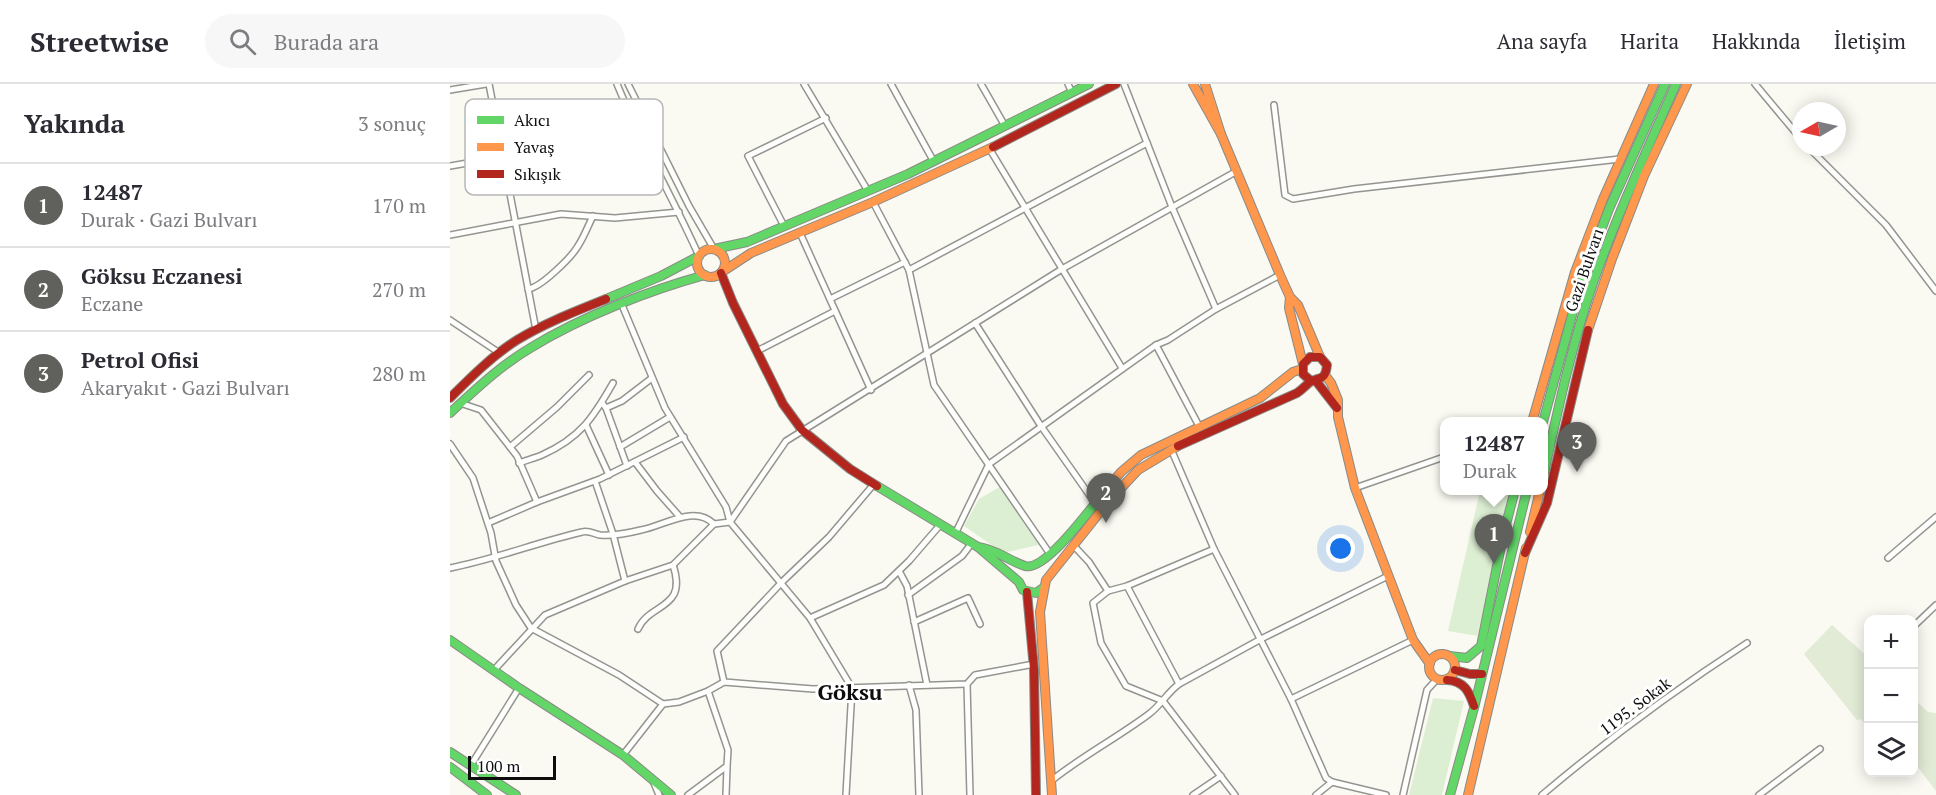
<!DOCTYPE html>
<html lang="tr">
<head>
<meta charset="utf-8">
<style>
	body { margin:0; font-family:"PT Serif",serif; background:#f7f7f7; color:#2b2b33 }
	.controls { position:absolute; right:18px; bottom:18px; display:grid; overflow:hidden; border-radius:12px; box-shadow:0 3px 15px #0003 }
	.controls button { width:54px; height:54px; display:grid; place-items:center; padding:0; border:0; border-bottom:2px solid #e1e1e2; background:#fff; color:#2b2b33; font:30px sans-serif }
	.compass { position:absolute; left:1342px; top:18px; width:54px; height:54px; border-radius:50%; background:#fff; box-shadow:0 3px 15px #0003; rotate:261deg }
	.scale { position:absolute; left:18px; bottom:15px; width:88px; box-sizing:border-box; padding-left:6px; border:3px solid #0d0d0d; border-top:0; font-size:16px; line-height:21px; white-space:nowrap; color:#0d0d0d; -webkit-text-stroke:4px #fff; paint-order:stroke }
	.you { position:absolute; left:891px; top:465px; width:21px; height:21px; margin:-15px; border:4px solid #fff; border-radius:50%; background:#1a73e8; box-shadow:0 0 0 9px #1a73e833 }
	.badge { display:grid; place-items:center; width:39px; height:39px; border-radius:50%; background:#60605d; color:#fff; font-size:20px; font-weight:700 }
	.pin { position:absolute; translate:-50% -50px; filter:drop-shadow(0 2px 3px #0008) }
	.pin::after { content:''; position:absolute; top:32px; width:21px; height:18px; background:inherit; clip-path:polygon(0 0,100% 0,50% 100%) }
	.popup { position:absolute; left:990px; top:333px; width:108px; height:78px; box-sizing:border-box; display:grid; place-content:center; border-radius:12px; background:#fff; filter:drop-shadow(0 2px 4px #0005); font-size:20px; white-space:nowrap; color:#7c7c81 }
	.popup b { font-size:22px; color:#2b2b33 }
	.popup::after { content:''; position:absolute; left:50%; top:100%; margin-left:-12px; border:12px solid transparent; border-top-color:#fff }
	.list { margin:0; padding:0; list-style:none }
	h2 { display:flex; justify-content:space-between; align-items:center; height:78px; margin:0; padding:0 24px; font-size:26px }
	h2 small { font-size:20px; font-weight:400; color:#7c7c81 }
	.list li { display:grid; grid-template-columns:39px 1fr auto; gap:18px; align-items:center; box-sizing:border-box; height:84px; padding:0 24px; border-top:2px solid #e1e1e2 }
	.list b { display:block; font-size:22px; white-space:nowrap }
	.list p { margin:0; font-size:20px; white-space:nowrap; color:#7c7c81 }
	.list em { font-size:20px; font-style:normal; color:#7c7c81 }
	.icon { flex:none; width:33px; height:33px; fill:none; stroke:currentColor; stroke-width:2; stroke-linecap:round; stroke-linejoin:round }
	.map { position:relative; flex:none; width:1486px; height:711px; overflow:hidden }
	header { display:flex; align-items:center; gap:36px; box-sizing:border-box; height:84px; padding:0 30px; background:#fff; border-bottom:2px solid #e1e1e2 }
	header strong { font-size:28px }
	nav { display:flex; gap:33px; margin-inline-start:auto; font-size:21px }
	.search { width:420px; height:54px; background:#f7f7f7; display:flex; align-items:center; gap:15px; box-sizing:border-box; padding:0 21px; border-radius:33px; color:#7c7c81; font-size:22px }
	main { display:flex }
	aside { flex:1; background:#fff }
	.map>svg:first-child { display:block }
</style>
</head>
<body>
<header>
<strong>Streetwise</strong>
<div class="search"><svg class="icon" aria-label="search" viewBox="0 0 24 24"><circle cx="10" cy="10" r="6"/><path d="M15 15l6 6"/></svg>Burada ara</div>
<nav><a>Ana sayfa</a><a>Harita</a><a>Hakkında</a><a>İletişim</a></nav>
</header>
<main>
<aside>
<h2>Yakında<small>3 sonuç</small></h2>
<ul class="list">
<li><span class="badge">1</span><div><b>12487</b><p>Durak · Gazi Bulvarı</p></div><em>170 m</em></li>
<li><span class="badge">2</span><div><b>Göksu Eczanesi</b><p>Eczane</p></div><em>270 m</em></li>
<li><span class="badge">3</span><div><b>Petrol Ofisi</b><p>Akaryakıt · Gazi Bulvarı</p></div><em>280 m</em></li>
</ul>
</aside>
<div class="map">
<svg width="1486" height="711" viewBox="0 0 1486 711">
	<rect width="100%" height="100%" fill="#fafaf2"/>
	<g fill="#ddefd3">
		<polygon points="551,402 593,460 553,469 514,442 529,415"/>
		<polygon points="1030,407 1064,407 1027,552 998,547"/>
		<polygon points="983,614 1014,617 992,711 959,711"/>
	</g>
	<g fill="#e1ebd6">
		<polygon points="1382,541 1418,573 1418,643 1411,635 1407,636 1354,570"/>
		<polygon points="1464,615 1478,628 1486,629 1486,707 1464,678"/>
	</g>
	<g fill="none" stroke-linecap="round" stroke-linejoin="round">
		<g stroke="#949490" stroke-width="8">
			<g id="street">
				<polyline points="39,0 86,246"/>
				<path d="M167,0C191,59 223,114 249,172"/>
				<polyline points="178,0 239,122 264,165"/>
				<polyline points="354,0 418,107"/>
				<polyline points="441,0 484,78"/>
				<polyline points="531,0 555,42"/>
				<polyline points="618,0 622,9"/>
				<polyline points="674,0 722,123 766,225"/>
				<polyline points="1305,0 1351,55"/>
				<polyline points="0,6 36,0"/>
				<polyline points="824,21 835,111 843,115 904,105 1170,75"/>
				<polyline points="1358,63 1436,141 1486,207"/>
				<polyline points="539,64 672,284"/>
				<polyline points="0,82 52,73 115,65 131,60 193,33"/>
				<polyline points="423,118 459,186 484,301 600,470"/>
				<polyline points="334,142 298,72 376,34"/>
				<polyline points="350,149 421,306"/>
				<polyline points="0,151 111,130 165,134 229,128"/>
				<polyline points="459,186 697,59"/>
				<path d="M78,205C90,204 121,174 128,162C134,153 138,142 143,132"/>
				<polyline points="380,215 455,178"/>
				<polyline points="172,221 215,324 276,423 280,438 360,534 402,604 396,711"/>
				<polyline points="0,236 48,268"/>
				<polyline points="525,239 591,342 645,419"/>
				<polyline points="706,261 749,342"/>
				<polyline points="307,267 385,227"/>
				<polyline points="10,319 31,326 67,372 87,418"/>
				<polyline points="152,319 156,324 177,382"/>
				<polyline points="156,324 172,317 202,294"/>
				<polyline points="136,341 159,391"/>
				<polyline points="0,360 23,394 41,449 46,477 66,521 81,544 169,591 213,620 229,618 258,607 274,598 363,605 517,600 525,591 584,580"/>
				<polyline points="60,363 107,323 139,291"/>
				<polyline points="170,363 220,333"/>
				<polyline points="721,365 764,465 841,615 876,694 882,698 936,711"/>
				<polyline points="185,378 207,407 230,433"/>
				<path d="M69,379C77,376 85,374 92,371C130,354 143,334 163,299"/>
				<polyline points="145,397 163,450 175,497"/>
				<polyline points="905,404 994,373"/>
				<polyline points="38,439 87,418 150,395 234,353"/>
				<polyline points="505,450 539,380 706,261 718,256 766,225 830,191"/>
				<polyline points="624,462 639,478 658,507 677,502 764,465"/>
				<polyline points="1438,474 1486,433"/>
				<path d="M0,484C46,475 88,458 132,448C139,446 144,450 150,451C163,452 179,449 191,446C214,442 244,420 264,440L280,438L336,357L612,185L787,87"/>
				<polyline points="449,487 457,502 477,601"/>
				<polyline points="677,502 729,600"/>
				<polyline points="658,507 643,519 651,559 676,602 713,617 785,711"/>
				<polyline points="458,511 512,472 522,459"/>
				<polyline points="360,534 434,501 459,477 490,441"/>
				<polyline points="464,538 518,514 530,540"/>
				<polyline points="1464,542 1486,521"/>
				<path d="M188,545C200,518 238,526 223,481"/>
				<polyline points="44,586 95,531 175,497 223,481 264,440"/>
				<polyline points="274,598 267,567 332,498 379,453 424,400"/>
				<polyline points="517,600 520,711"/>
				<polyline points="459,601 466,626 469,711"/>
				<polyline points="841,615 963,556"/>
				<polyline points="173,671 213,620"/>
				<polyline points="21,681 69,604"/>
				<path d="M601,697C632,672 667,654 699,630C711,621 717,609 729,600L811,555L938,492"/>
				<polyline points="204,699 209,711"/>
				<polyline points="238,711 277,682 278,666 258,607"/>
				<polyline points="276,711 277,683"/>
				<polyline points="743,711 771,692"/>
				<polyline points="866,711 882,698"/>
				<polyline points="953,711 977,606 987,595"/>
				<path d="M1092,711C1157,656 1226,605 1297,559"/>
				<polyline points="1309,711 1370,665"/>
			</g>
		</g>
		<g stroke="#8a8a87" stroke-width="10">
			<g id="fast">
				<polyline points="264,165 297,158 458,90 639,0"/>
				<polyline points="156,215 211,192 249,172"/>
				<path d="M0,329C26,305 51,281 82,263C131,233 200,206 255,191"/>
				<polyline points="1093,338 1130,202 1159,125 1215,0"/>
				<path d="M1094,389C1108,325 1122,260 1143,199C1167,131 1197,66 1226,0"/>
				<path d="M427,402L528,463C546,465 559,477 575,482C595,488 642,423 654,408"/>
				<polyline points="528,463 569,498 573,506 586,509 593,504"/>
				<polyline points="0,556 69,604 173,671 221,711"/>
				<polyline points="999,572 1017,574 1031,562 1053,452 1065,406"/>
				<polyline points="0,668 66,711"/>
				<polyline points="0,683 37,711"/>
				<polyline points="1000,711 1024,624 1077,406"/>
			</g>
		</g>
		<g stroke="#8a8a87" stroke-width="10">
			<g id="slow">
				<polyline points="743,0 771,50 755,0"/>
				<polyline points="771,50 830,191 840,213 848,221 870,273"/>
				<circle cx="261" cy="179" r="14"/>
				<polyline points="272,188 301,169 423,118 543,63"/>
				<polyline points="840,213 839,224 853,280"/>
				<polyline points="1138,246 1162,175 1194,92 1237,0"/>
				<polyline points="875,291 881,299 888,316 888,333 905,404 963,556 980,580"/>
				<polyline points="1082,338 1125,188 1153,115 1204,0"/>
				<polyline points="654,408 671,388 691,371 810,314 843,288 852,285"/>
				<polyline points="1080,448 1090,406"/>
				<circle cx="992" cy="583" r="13"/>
				<polyline points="602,711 590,528 596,496 658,418 688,386 728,362"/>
				<polyline points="1018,711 1076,464"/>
			</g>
		</g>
		<g stroke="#8a8a87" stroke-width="10">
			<g id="jam">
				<polyline points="543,63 666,0"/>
				<polyline points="271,189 283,219 333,320 352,346 400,385 427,402"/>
				<polyline points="866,297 887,324"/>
				<path d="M0,314C21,293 42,272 67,256C95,239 126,227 156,215"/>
				<path d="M728,362L847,309C852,306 855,302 860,298C870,292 875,298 877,281L870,273H860L853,280V290L861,297"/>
				<polyline points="1075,469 1097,419 1138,246"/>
				<polyline points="577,508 584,585 586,711"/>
				<polyline points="1005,586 1020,590 1032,590"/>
				<path d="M997,596C1014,597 1019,607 1024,622"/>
			</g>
		</g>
		<use href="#street" stroke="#fefefd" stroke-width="5"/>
		<use href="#fast" stroke="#63d668" stroke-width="8"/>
		<use href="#slow" stroke="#ff974d" stroke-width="8"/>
		<use href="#jam" stroke="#b3261e" stroke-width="8"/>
	</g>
	<g text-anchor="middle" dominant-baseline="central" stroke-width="6" stroke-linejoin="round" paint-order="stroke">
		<g font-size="16" fill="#0d0d0d" stroke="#fff">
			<text transform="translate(1134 186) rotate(-71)">Gazi Bulvarı</text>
			<text transform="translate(1185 622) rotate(-37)">1195. Sokak</text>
		</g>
		<g font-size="22" font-weight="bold" fill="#0d0d0d" stroke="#fff">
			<text x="400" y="607">Göksu</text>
		</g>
	</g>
	<rect x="15" y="15" width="198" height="96" rx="9" fill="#fff" stroke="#b6b6b6" stroke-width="1.5"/>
	<rect x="27" y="32" width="27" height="8" fill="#63d668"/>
	<rect x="27" y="59" width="27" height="8" fill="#ff974d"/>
	<rect x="27" y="86" width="27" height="8" fill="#b3261e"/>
	<g font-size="16" fill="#0d0d0d">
		<text x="64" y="42">Akıcı</text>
		<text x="64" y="69">Yavaş</text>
		<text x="64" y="96">Sıkışık</text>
	</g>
</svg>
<div class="controls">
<button>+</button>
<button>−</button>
<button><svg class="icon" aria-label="layers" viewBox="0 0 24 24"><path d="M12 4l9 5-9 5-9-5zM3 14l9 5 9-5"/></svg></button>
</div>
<svg class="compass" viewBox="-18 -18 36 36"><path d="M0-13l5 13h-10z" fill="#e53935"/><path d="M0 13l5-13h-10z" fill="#7c7c81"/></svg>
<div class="scale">100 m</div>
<div class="you"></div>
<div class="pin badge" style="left:1044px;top:480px">1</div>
<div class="popup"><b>12487</b>Durak</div>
<div class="pin badge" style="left:656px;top:439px">2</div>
<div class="pin badge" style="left:1127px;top:388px">3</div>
</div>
</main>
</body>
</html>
